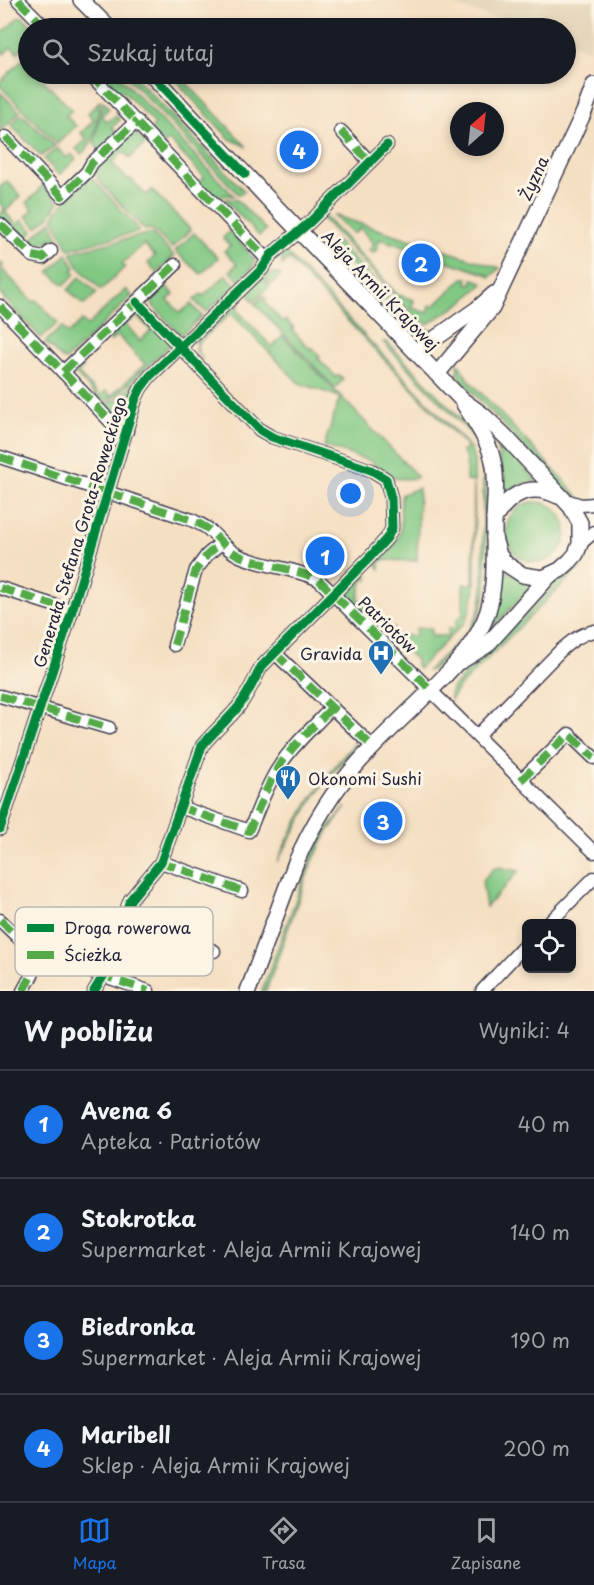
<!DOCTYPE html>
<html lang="pl">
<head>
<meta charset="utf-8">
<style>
	body { margin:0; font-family:"Playpen Sans",sans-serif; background:#242831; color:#f1f3f6 }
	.controls { position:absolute; right:18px; bottom:18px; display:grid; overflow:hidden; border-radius:9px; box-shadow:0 3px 9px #0003 }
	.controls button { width:54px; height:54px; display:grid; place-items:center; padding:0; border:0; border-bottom:2px solid #363941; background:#171b24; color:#f1f3f6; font:30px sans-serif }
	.compass { position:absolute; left:450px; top:102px; width:54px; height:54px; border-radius:50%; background:#171b24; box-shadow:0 3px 9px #0003; rotate:27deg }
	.you { position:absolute; left:351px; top:494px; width:21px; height:21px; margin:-15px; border:4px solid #fff; border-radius:50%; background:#1a73e8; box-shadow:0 0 0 9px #1a73e833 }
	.badge { display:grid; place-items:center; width:39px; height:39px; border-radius:50%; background:#1a73e8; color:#fff; font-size:20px; font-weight:700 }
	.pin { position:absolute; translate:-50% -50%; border:3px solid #fff; box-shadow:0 2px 6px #0006 }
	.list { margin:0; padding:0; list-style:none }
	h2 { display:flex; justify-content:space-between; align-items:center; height:78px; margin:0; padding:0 24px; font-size:26px }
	h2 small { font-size:20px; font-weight:400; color:#9ea1a6 }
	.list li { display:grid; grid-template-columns:39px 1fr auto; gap:18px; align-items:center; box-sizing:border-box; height:108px; padding:0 24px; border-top:2px solid #363941 }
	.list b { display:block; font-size:22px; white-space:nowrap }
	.list p { margin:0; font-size:20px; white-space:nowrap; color:#9ea1a6 }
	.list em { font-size:20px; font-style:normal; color:#9ea1a6 }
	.icon { flex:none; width:33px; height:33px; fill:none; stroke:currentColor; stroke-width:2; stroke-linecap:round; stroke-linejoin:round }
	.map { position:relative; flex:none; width:594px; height:991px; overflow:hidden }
	.search { position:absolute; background:#171b24; box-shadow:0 3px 9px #0003; left:18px; right:18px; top:18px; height:66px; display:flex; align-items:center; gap:15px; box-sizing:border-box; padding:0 21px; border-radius:33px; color:#9ea1a6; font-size:22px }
	.sheet { height:510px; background:#171b24 }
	nav { display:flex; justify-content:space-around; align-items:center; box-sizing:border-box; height:84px; border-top:2px solid #363941; background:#171b24; font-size:16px; color:#9ea1a6 }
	nav a { display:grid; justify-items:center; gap:3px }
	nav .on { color:#1a73e8 }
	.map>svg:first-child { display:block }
</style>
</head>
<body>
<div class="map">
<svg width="594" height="991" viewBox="0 0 594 991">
	<rect width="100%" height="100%" fill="#fcf5e5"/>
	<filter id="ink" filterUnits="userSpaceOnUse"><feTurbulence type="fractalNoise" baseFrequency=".0167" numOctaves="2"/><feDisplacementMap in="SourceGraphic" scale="12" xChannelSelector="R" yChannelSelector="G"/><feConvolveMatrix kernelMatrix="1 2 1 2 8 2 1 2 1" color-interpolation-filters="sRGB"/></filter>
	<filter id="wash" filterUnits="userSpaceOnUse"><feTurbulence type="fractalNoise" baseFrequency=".008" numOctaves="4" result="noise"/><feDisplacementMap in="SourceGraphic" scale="24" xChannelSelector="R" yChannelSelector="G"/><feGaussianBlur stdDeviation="1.35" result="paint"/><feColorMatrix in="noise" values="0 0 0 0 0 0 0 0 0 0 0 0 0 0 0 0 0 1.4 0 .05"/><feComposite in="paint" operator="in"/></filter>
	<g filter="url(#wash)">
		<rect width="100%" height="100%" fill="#f5dfc2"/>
		<polygon fill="#e2d2b5" points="458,0 594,0 590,50 566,42 566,28 524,28 456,6"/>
		<g fill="#81c883" stroke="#52755f" stroke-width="1.5">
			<polygon points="19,17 23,17 34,28 28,28 28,42 17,53 11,47 4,54 0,50 0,35"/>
			<polygon points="23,59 28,65 28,74 37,74 72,110 66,116 76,126 57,144 0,86 0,82"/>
			<polygon points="97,74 117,74 234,196 224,195 217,200 199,183 204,177 169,140 164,145 151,131 155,124 123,91 118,96"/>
			<polygon points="124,74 132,74 244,191 239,195"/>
			<polygon points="180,76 247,147 230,139 183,89 179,82"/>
			<polygon points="0,92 20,112 0,132"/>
			<path d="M100,101C97,119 97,143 81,154L76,149L87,139L81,133L94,120L88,113Z"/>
			<polygon points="103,101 109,108 102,116 107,122 116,115 120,120 112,127 118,134 100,151 94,143"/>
			<polygon points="22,114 55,146 41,156 11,125"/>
			<polygon points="132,131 146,143 130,158 123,152 112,163 128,180 130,178 146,195 152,190 191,230 172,248 152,229 145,230 97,179 99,177 95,172 96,166"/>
			<polygon points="57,148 67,158 71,154 76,159 59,175 44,159"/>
			<polygon points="90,176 138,228 138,232 69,249 53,218 65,201"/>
			<polygon points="7,181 21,196 5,212 17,225 22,220 33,231 23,241 0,219 0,214 5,209 0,204 0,187"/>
			<polygon points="43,185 59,202 49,217 37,227 26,216 33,210 27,202 40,190 39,189"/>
			<polygon points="224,199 237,200 266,230 259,236"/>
			<polygon points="333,215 500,268 490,277 486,274 380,239 376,251 373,253 369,250 374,244 360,228 354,234"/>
			<polygon points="322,216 325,217 330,222 398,295 414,300 412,308 428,313 430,305 434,306 463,278 468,278 467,283 472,284 473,279 480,281 483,284 460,304 428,324 417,319 322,218"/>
			<polygon points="51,221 59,239 55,242 51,239 46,244 42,241 36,247 26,244"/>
			<polygon points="230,231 255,260 252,268 239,281 230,271 237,264 224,251 230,246 223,238"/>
			<polygon points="152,233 174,256 157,273 148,263 155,256 144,244 122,264 125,267 101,290 78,266 71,252"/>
			<polygon points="194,233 218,258 201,274 175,251"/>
			<polygon points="333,241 337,242 414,323 432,331 420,331 409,325 331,244"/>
			<path d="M285,251L466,443L470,448L474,461L475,588L469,613L464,623L418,669L416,666V660L354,601L353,605L347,599L346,593L366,572L368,580L363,579L358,599L366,601L365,606L385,626L394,627V635L415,636L416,628H431V636H448V628H456V621L463,614V584H473L474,482L466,481C466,471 469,460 462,452L467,447L289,259L282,265V257Z"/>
			<polygon points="67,254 75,268 72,270 75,274 64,285 49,272"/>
			<polygon points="0,262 3,265 1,268 33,302 36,300 58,323 41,338 0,294"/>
			<path d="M275,273L281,275L272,284L267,279L265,280L270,286L253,302L249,295C251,284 264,274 275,273Z"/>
			<polygon points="226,275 236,285 206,312 194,300 201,294 203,296"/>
			<polygon points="80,277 97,293 84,305 68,290"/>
			<polygon points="166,286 174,294 168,300 180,313 191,304 202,316 183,334 179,333 153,306 152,300"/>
			<polygon points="126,289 132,296 66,360 62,359 45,342 62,327 68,334 82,321 87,326"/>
			<polygon points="263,296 267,300 265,303 283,322 286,320 294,328 292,330 310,349 312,347 320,356 318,358 336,377 339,375 343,380 335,388 255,304"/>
			<path d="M235,305H240L236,309L272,347L283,336L417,476V478C399,480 382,480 373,462L324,446L340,397L299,383L231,313L197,344L198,353L203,359L196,350L197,343L195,341L230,307Z"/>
			<polygon points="134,311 137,311 172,343 115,397 101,401 72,370 77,364 84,367 78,373 100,396 106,391 111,396 145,364 117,335 111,341 108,336 123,321 140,341 151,330 136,316 130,322 126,319"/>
			<path d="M383,342H387L473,432L482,447L486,467V591L482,607L473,629L433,669L427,671C441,657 465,638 474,621C480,611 482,599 483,588V465L478,444L471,434Z"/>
			<polygon points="458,363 468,379 578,496 569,494 462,381 458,373"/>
			<polygon points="135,383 136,385 125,417 117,420 102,406 104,403 117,400"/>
			<polygon points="494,438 497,439 536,480 536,482 519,485 503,495 499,456"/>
			<path d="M419,488L417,561L381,560L380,569L376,564C383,555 397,545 400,533C403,521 398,507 402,494Z"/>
			<circle cx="536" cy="532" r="30"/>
			<polygon points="592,540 586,558 579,568 458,688 451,700 450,695 453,687 574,566 585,546"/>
			<polygon points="502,569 534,585 493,626 500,597 500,571"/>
			<path d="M355,743L354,747L322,786L312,801L277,862C298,815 320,781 355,743Z"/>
			<polygon points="346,807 327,833 310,867 266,991 262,991 312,856 325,831"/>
			<polygon points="497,867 519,871 486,907 482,881 493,869"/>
		</g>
	</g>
	<g filter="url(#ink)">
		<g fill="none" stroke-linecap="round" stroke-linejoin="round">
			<g stroke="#423e4f" stroke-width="15">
				<g id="minor">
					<polyline points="18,0 46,28"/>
					<polyline points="90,74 268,260"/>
					<polyline points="341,131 370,162"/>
					<polyline points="6,137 62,196 87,172 92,163 137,121"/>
					<polyline points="0,224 33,256 43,258 51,251"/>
					<polyline points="0,306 112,423 127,431"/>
					<polyline points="63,372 175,265"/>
					<path d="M0,457L192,520C197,523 203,525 208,529C219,538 226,550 240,556C265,567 295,568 319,580L594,852"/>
					<polyline points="563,499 581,505 594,504"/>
					<polyline points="580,544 594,532"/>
					<polyline points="0,588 72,611"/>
					<polyline points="174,645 196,570 207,555 221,543"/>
					<polyline points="275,653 373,747"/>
					<polyline points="0,696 109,728"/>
					<path d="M477,736L560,651C570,642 580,634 594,631"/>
					<polyline points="521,780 569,734 594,758"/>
					<path d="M180,807L249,831C259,809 266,786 279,767C292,745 315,726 332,707"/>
					<polyline points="0,829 72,611 136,398 141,388 150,376 262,269 271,255 310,222 387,145"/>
					<polyline points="161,862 242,891"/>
					<polyline points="124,916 214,951"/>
					<polyline points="0,920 26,945 43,955 148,991"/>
					<polyline points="548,924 594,878"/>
					<polyline points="23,991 43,955"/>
					<path d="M94,991L104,975L130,900L161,862L202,746C213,732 228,720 239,706C248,694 254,681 261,667L370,557L387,538L392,528L391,498L386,479L371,470L272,437L260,430L137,302"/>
					<polyline points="482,991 526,944"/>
				</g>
			</g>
			<g stroke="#423e4f" stroke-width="18">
				<g id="tertiary">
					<polyline points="81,0 109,28"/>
					<polyline points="151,74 274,205 461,399 483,415 506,437 571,507 580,523 580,544 576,554 570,561 560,570 543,578 523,575 506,564 499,555 494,538"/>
					<polyline points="416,352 477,309 494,294"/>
					<polyline points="437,374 492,308 584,112 594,85"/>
					<path d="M494,519C509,494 529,482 558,496"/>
					<polyline points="461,661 487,645 550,575"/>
					<path d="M248,991L296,862C312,825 332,792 359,762C378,741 399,721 420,701C445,676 477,646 488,611C496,584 494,552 494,525C494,504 498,481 493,461C489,441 475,422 464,404"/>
				</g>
			</g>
			<use href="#minor" stroke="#fff" stroke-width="12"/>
			<use href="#tertiary" stroke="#fff" stroke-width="15"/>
			<g stroke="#53aa46" stroke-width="8" stroke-dasharray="15 8" stroke-linecap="butt">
				<polyline points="18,0 46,28"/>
				<polyline points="90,74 268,260"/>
				<polyline points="341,131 370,162"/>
				<polyline points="6,137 62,196 87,172 92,163 137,121"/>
				<polyline points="0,224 33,256 43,258 51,251"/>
				<polyline points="0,306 112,423 127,431"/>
				<polyline points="63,372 175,265"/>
				<path d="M0,457L192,520C197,523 203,525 208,529C219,538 226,550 240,556C265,567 295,568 319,580L431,690"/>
				<polyline points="0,588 72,611"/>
				<polyline points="174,645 196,570 207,555 221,543"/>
				<polyline points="275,653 373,747"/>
				<polyline points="0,696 109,728"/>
				<polyline points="521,780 569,734 594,758"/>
				<path d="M180,807L249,831C259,809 266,786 279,767C292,745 315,726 332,707"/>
				<polyline points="161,862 242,891"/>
				<polyline points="124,916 214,951"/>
				<polyline points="0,920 26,945 43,955 148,991"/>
				<polyline points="23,991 43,955"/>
			</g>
			<g stroke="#fcf5e5" stroke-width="13">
				<g id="cycleway">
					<polyline points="151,74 245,174"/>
					<polyline points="0,829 72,611 136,398 141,388 150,376 262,269 271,255 310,222 387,145"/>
					<path d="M94,991L104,975L130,900L161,862L202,746C213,732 228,720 239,706C248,694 254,681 261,667L370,557L387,538L392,528L391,498L386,479L371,470L272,437L260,430L137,302"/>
				</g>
			</g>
			<use href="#cycleway" stroke="#00873e" stroke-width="9"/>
		</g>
	</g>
	<defs>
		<g id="hospital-pin" transform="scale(1.35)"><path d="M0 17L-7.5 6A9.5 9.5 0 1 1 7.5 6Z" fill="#1f6fb2" stroke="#fcf5e5"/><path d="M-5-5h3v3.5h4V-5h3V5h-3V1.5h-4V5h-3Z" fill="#fff"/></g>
		<g id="restaurant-pin" transform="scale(1.35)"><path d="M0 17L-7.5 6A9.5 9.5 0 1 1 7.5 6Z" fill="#1f6fb2" stroke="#fcf5e5"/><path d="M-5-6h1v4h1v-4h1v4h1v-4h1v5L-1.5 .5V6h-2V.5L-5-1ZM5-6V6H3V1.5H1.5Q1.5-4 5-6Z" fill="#fff"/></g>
	</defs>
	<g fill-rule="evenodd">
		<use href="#hospital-pin" x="381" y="653"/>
		<use href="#restaurant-pin" x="288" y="778"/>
	</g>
	<g text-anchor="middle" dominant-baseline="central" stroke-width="6" stroke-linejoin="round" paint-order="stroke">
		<g font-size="16" fill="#22223b" stroke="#fcf5e5">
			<text transform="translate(533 178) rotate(-65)">Żyzna</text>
			<text transform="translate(381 290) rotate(46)">Aleja Armii Krajowej</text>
			<text transform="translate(79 532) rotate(-73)">Generała Stefana Grota-Roweckiego</text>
			<text transform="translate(388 624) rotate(44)">Patriotów</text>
		</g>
		<g font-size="16" fill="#22223b" stroke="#fcf5e5" text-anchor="end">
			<text x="362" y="653">Gravida</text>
			<text x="308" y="778" text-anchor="start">Okonomi Sushi</text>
		</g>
	</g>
	<rect x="15" y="907" width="198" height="69" rx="9" fill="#fcf5e5" stroke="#bbb6b2" stroke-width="1.5"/>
	<rect x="27" y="924" width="27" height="8" fill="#00873e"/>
	<rect x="27" y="951" width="27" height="8" fill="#53aa46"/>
	<g font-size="16" fill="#22223b">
		<text x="64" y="934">Droga rowerowa</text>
		<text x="64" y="961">Ścieżka</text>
	</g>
</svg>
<div class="controls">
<button><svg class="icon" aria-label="locate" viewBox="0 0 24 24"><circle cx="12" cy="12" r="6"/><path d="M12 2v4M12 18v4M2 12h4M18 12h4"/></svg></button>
</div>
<svg class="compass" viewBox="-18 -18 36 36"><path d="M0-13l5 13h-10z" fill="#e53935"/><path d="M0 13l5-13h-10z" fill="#9ea1a6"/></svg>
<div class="you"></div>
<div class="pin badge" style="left:325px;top:556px">1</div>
<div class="pin badge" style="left:421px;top:263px">2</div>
<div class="pin badge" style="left:383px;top:821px">3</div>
<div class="pin badge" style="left:299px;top:150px">4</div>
<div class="search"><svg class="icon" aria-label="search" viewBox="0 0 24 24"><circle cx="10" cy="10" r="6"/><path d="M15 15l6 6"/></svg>Szukaj tutaj</div>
</div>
<section class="sheet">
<h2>W pobliżu<small>Wyniki: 4</small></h2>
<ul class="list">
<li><span class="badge">1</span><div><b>Avena 6</b><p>Apteka · Patriotów</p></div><em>40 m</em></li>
<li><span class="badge">2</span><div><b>Stokrotka</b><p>Supermarket · Aleja Armii Krajowej</p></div><em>140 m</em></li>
<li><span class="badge">3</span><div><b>Biedronka</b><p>Supermarket · Aleja Armii Krajowej</p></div><em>190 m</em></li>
<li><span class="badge">4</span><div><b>Maribell</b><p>Sklep · Aleja Armii Krajowej</p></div><em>200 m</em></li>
</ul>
</section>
<nav>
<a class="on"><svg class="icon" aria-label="map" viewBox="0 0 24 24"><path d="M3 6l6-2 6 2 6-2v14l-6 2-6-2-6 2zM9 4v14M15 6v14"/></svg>Mapa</a>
<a><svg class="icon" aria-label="directions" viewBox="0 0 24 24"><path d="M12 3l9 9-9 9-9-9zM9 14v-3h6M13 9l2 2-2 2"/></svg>Trasa</a>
<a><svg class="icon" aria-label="saved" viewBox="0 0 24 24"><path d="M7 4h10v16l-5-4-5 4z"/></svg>Zapisane</a>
</nav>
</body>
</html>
